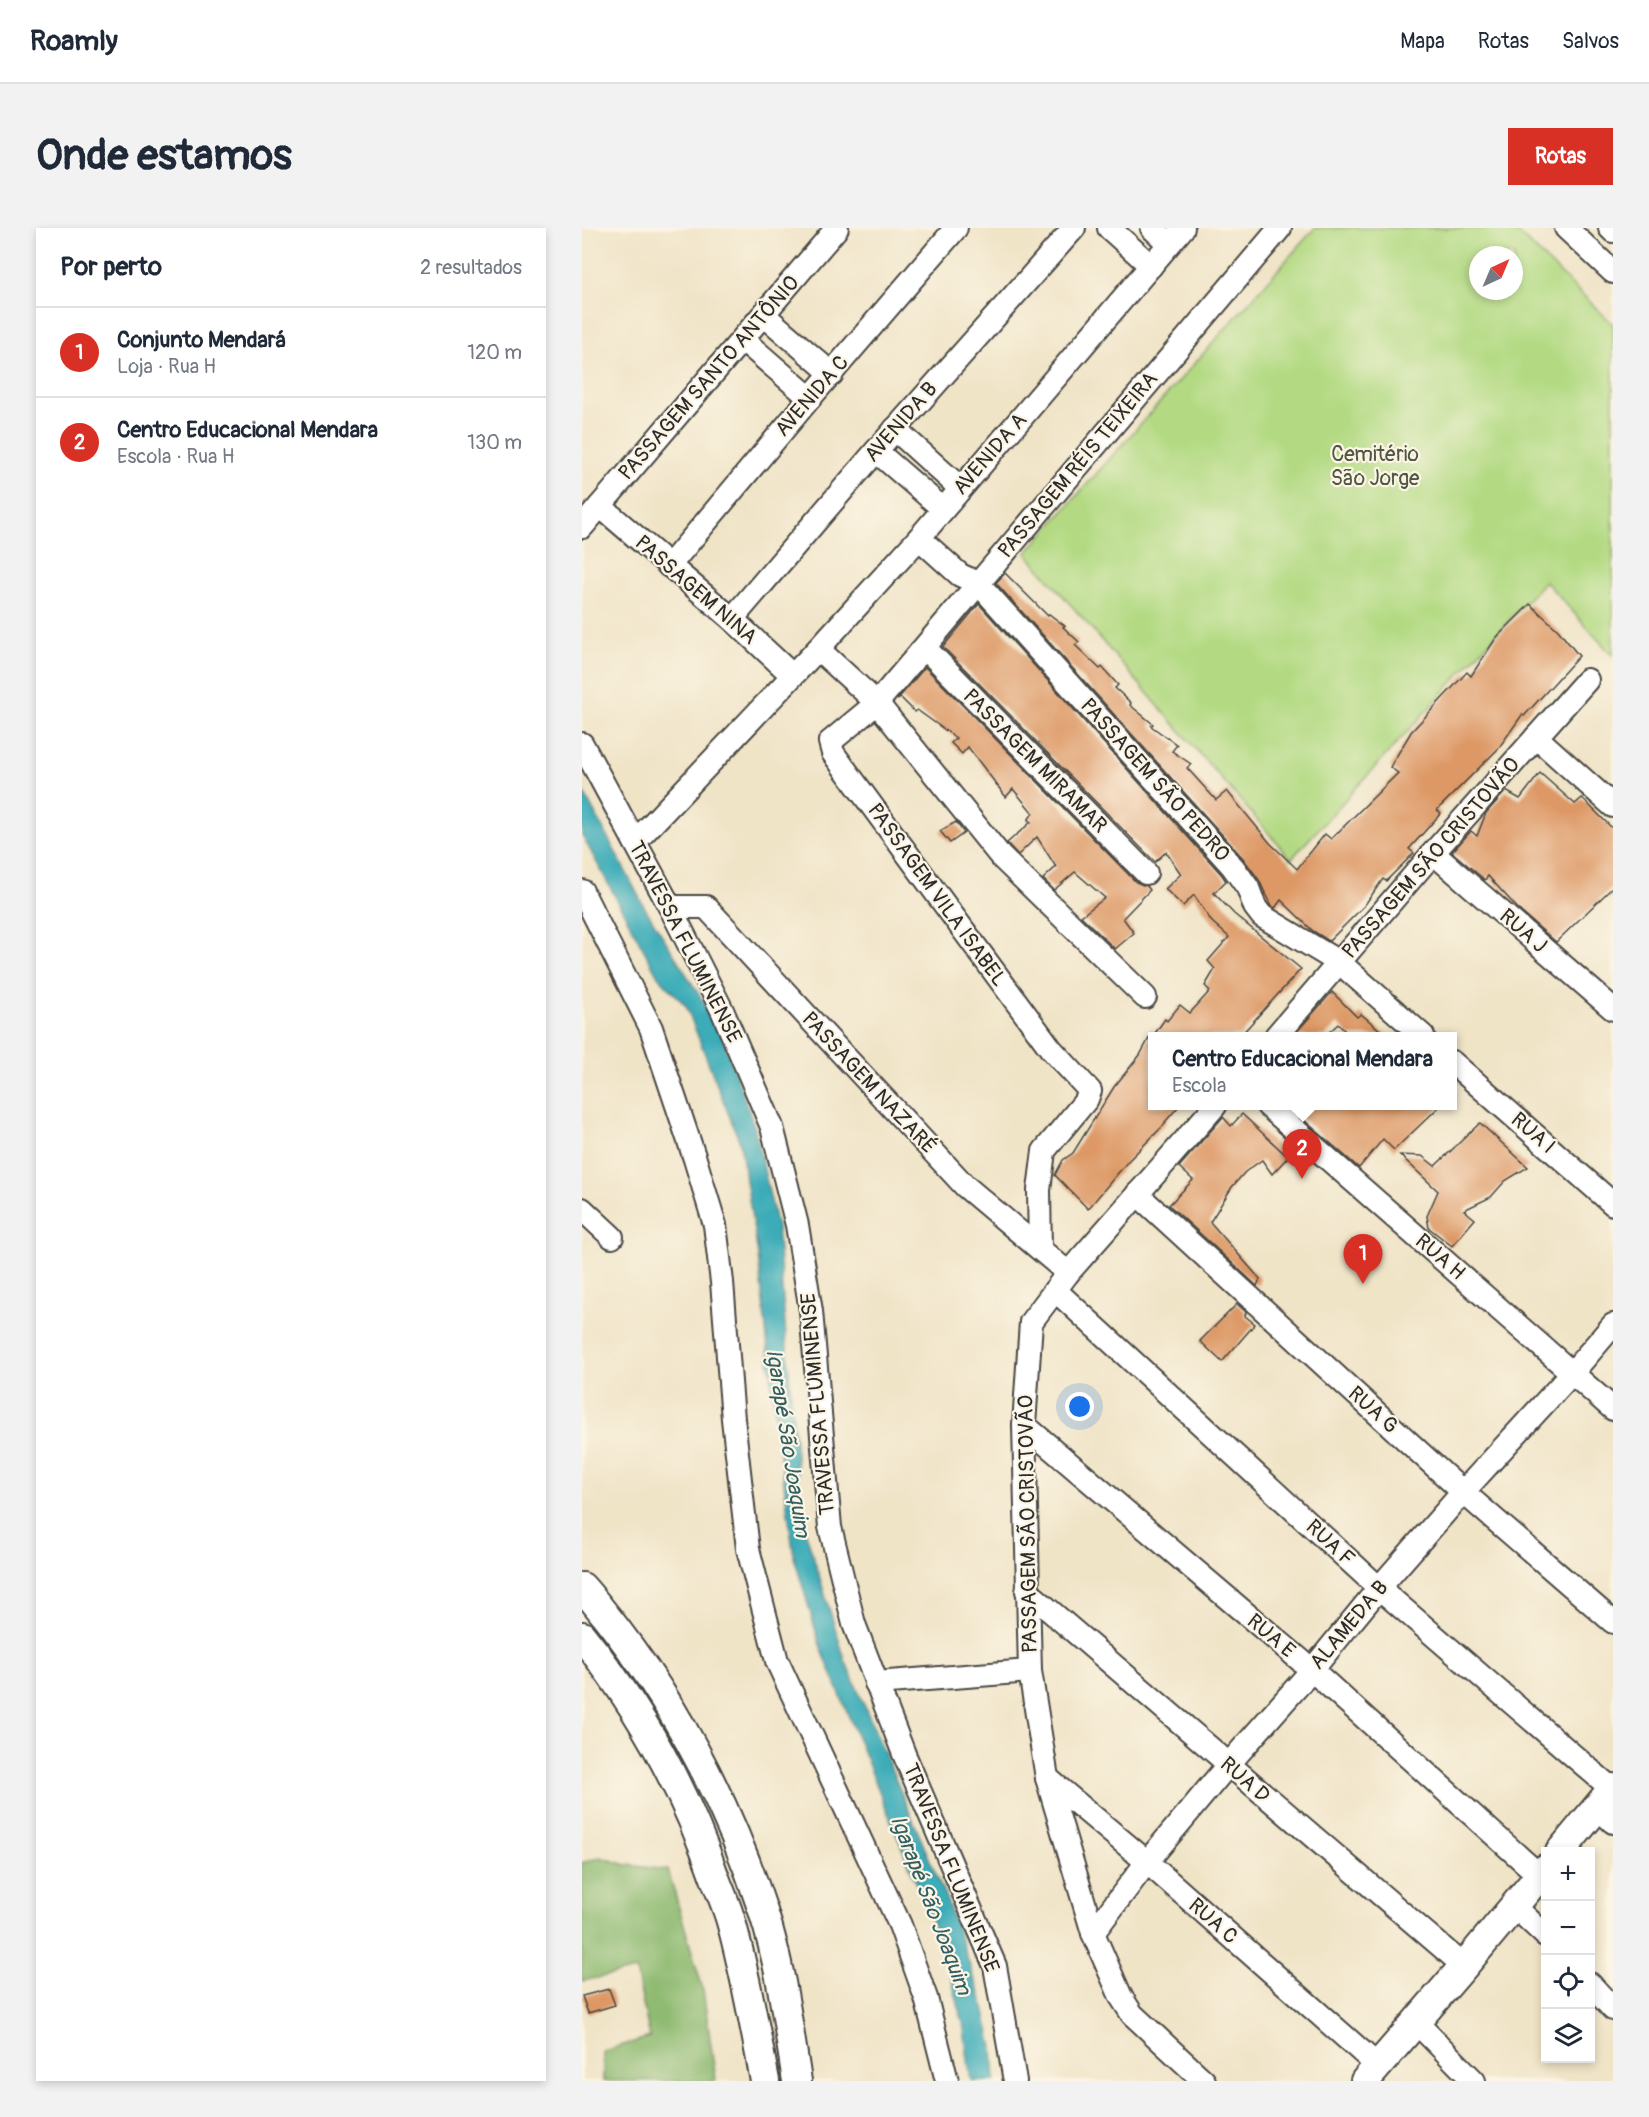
<!DOCTYPE html>
<html lang="pt">
<head>
<meta charset="utf-8">
<style>
	body { margin:0; font-family:Pangolin,sans-serif; background:#f2f2f3; color:#1f2937 }
	.controls { position:absolute; right:18px; bottom:18px; display:grid; overflow:hidden; border-radius:0px; box-shadow:0 3px 9px #0003 }
	.controls button { width:54px; height:54px; display:grid; place-items:center; padding:0; border:0; border-bottom:2px solid #e0e1e3; background:#fff; color:#1f2937; font:30px sans-serif }
	.compass { position:absolute; left:887px; top:18px; width:54px; height:54px; border-radius:50%; background:#fff; box-shadow:0 3px 9px #0003; rotate:44deg }
	.you { position:absolute; left:498px; top:1179px; width:21px; height:21px; margin:-15px; border:4px solid #fff; border-radius:50%; background:#1a73e8; box-shadow:0 0 0 9px #1a73e833 }
	.badge { display:grid; place-items:center; width:39px; height:39px; border-radius:50%; background:#d93025; color:#fff; font-size:20px; font-weight:700 }
	.pin { position:absolute; translate:-50% -50px; filter:drop-shadow(0 2px 3px #0008) }
	.pin::after { content:''; position:absolute; top:32px; width:21px; height:18px; background:inherit; clip-path:polygon(0 0,100% 0,50% 100%) }
	.popup { position:absolute; left:566px; top:804px; width:309px; height:78px; box-sizing:border-box; display:grid; place-content:center; border-radius:0px; background:#fff; filter:drop-shadow(0 2px 4px #0005); font-size:20px; white-space:nowrap; color:#747a83 }
	.popup b { font-size:22px; color:#1f2937 }
	.popup::after { content:''; position:absolute; left:50%; top:100%; margin-left:-12px; border:12px solid transparent; border-top-color:#fff }
	.list { margin:0; padding:0; list-style:none }
	h2 { display:flex; justify-content:space-between; align-items:center; height:78px; margin:0; padding:0 24px; font-size:26px }
	h2 small { font-size:20px; font-weight:400; color:#747a83 }
	.list li { display:grid; grid-template-columns:39px 1fr auto; gap:18px; align-items:center; box-sizing:border-box; height:90px; padding:0 24px; border-top:2px solid #e0e1e3 }
	.list b { display:block; font-size:22px; white-space:nowrap }
	.list p { margin:0; font-size:20px; white-space:nowrap; color:#747a83 }
	.list em { font-size:20px; font-style:normal; color:#747a83 }
	.icon { flex:none; width:33px; height:33px; fill:none; stroke:currentColor; stroke-width:2; stroke-linecap:round; stroke-linejoin:round }
	.map { position:relative; flex:none; width:1031px; height:1853px; overflow:hidden; border-radius:0px }
	header { display:flex; align-items:center; gap:36px; box-sizing:border-box; height:84px; padding:0 30px; background:#fff; border-bottom:2px solid #e0e1e3 }
	header strong { font-size:28px }
	nav { display:flex; gap:33px; margin-inline-start:auto; font-size:21px }
	.intro { display:flex; align-items:center; justify-content:space-between; box-sizing:border-box; height:144px; padding:0 36px }
	h1 { margin:0; font-size:42px }
	.button { padding:15px 27px; border-radius:0px; background:#d93025; color:#fff; font-size:21px; font-weight:700 }
	main { display:flex; gap:36px; padding:0 36px }
	aside { flex:1; background:#fff; border-radius:0px; box-shadow:0 3px 9px #0003 }
	.map>svg:first-child { display:block }
</style>
</head>
<body>
<header>
<strong>Roamly</strong>
<nav><a>Mapa</a><a>Rotas</a><a>Salvos</a></nav>
</header>
<div class="intro"><h1>Onde estamos</h1><a class="button">Rotas</a></div>
<main>
<aside>
<h2>Por perto<small>2 resultados</small></h2>
<ul class="list">
<li><span class="badge">1</span><div><b>Conjunto Mendará</b><p>Loja · Rua H</p></div><em>120 m</em></li>
<li><span class="badge">2</span><div><b>Centro Educacional Mendara</b><p>Escola · Rua H</p></div><em>130 m</em></li>
</ul>
</aside>
<div class="map">
<svg width="1031" height="1853" viewBox="0 0 1031 1853">
	<rect width="100%" height="100%" fill="#fcf5e5"/>
	<filter id="ink" filterUnits="userSpaceOnUse"><feTurbulence type="fractalNoise" baseFrequency=".0167" numOctaves="2"/><feDisplacementMap in="SourceGraphic" scale="12" xChannelSelector="R" yChannelSelector="G"/><feConvolveMatrix kernelMatrix="1 2 1 2 8 2 1 2 1" color-interpolation-filters="sRGB"/></filter>
	<filter id="wash" filterUnits="userSpaceOnUse"><feTurbulence type="fractalNoise" baseFrequency=".008" numOctaves="4" result="noise"/><feDisplacementMap in="SourceGraphic" scale="24" xChannelSelector="R" yChannelSelector="G"/><feGaussianBlur stdDeviation="1.35" result="paint"/><feColorMatrix in="noise" values="0 0 0 0 0 0 0 0 0 0 0 0 0 0 0 0 0 1.4 0 .05"/><feComposite in="paint" operator="in"/></filter>
	<g filter="url(#wash)">
		<rect width="100%" height="100%" fill="#f0e4c7"/>
		<path fill="#b3da83" stroke="#6f8257" stroke-width="1.5" fill-rule="evenodd" d="M733,0H931L1031,96V428L963,353L709,631L444,325ZM896,27H932V63H896Z"/>
		<polygon fill="#8eba71" stroke="#5c724e" stroke-width="1.5" points="18,1629 45,1637 86,1642 121,1762 134,1853 21,1853 21,1823 68,1809 54,1742 0,1753 0,1635"/>
		<polygon fill="#3bacb8" stroke="#336c72" stroke-width="1.5" points="0,561 63,680 136,797 172,897 195,999 219,1289 263,1432 364,1670 401,1775 411,1819 413,1853 389,1853 381,1795 363,1726 238,1417 212,1329 194,1196 176,1027 158,915 104,778 76,748 0,607"/>
		<g id="blocks">
			<g fill="#dd9865">
				<polygon points="423,345 466,388 467,386 483,398 481,399 497,414 493,417 518,441 520,439 536,457 533,460 549,475 548,477 571,496 569,498 595,517 590,523 609,536 605,540 634,572 645,563 688,615 715,641 743,606 749,611 816,545 808,539 829,504 885,444 889,448 914,410 948,376 976,402 997,428 942,488 940,487 916,521 855,582 859,585 827,621 832,625 804,653 801,651 782,678 747,713 731,703 699,672 693,680 689,678 677,652 661,630 414,355"/>
				<polygon points="397,376 640,647 644,653 632,665 652,686 719,741 658,808 571,808 583,791 585,793 598,777 608,785 628,763 623,758 633,741 626,733 647,709 630,694 612,667 601,678 583,661 599,646 584,624 573,634 361,419"/>
				<polygon points="343,439 554,654 565,658 568,662 541,690 552,705 533,721 499,688 523,670 493,644 472,662 461,651 474,639 455,609 436,627 425,615 449,594 446,592 451,585 431,561 424,569 386,519 380,526 369,515 374,510 335,482 333,484 319,470 315,472"/>
				<polygon points="958,545 993,576 1000,570 1031,601 1031,659 974,714 939,684 906,648 903,652 870,624 889,603 895,608 904,585 924,563 938,571"/>
				<polygon points="374,594 382,605 368,615 358,603"/>
				<polygon points="750,764 775,789 779,786 805,808 768,808 756,796 743,808 711,808"/>
				<polygon points="570,805 570,878 597,878 583,894 584,895 547,932 506,981 473,947 481,932 491,925 532,859 558,827"/>
				<polygon points="706,878 858,878 812,922 801,911 777,940"/>
				<polygon points="660,886 706,929 690,946 680,932 663,944 650,959 628,994 678,1051 675,1058 587,977 611,952 597,939 641,889 649,898"/>
				<polygon points="898,895 946,939 923,953 909,969 882,982 893,991 870,1018 847,1000 845,988 856,963 818,927 840,928 853,938"/>
				<polygon points="655,1076 664,1084 663,1088 673,1096 640,1134 618,1113"/>
				<polygon points="27,1761 33,1777 6,1785 0,1768"/>
			</g>
		</g>
	</g>
	<g filter="url(#ink)">
		<use href="#blocks" fill-opacity="0" stroke="#494742" stroke-width="1.5"/>
		<g fill="none" stroke-linecap="round" stroke-linejoin="round">
			<g stroke="#494742" stroke-width="26">
				<g id="minor">
					<polyline points="527,0 569,38"/>
					<polyline points="570,0 587,16"/>
					<polyline points="984,0 1031,44"/>
					<polyline points="1028,0 1031,3"/>
					<polyline points="182,87 250,146"/>
					<polyline points="161,112 228,170"/>
					<polyline points="313,201 378,260"/>
					<polyline points="294,223 361,281"/>
					<polyline points="18,278 150,391 210,447"/>
					<polyline points="0,299 255,0"/>
					<polyline points="337,310 378,347 396,355 651,639 666,660 673,679 680,688 758,735 841,808"/>
					<polyline points="87,338 228,170 374,0"/>
					<polyline points="150,391 294,223 492,0"/>
					<polyline points="343,420 564,645"/>
					<polyline points="236,421 295,475 420,630 563,769"/>
					<polyline points="954,509 1031,578"/>
					<polyline points="0,516 88,679 140,782 190,899 215,997 229,1083 248,1299 272,1396 322,1526 413,1738 433,1853"/>
					<polyline points="53,614 236,421 337,310 601,0"/>
					<polyline points="851,625 1031,781"/>
					<polyline points="0,663 69,800 113,931 133,997 140,1054 151,1191 166,1321 195,1433 318,1697 344,1770 365,1853"/>
					<polyline points="88,679 124,679 383,958 486,1045"/>
					<polyline points="694,808 851,625 1005,452"/>
					<polyline points="870,834 1031,976"/>
					<polyline points="686,878 1031,1181"/>
					<polyline points="555,966 881,1264 1031,1394"/>
					<polyline points="0,981 30,1009"/>
					<polyline points="458,1021 457,962 462,923 505,871 508,863 469,821 251,525 248,514 295,475 698,0"/>
					<polyline points="473,1062 797,1360 1030,1561"/>
					<polyline points="442,1197 730,1442 958,1648"/>
					<polyline points="445,1363 882,1738"/>
					<polyline points="294,1455 448,1443"/>
					<polyline points="465,1550 565,1634 796,1838"/>
					<polyline points="1015,1579 1031,1594"/>
					<polyline points="932,1678 963,1707"/>
					<polyline points="511,1705 565,1634 646,1537 730,1442 797,1360 881,1264 990,1145 1031,1097"/>
					<polyline points="1008,1756 1031,1781"/>
					<polyline points="834,1794 892,1853"/>
					<polyline points="622,1853 550,1786 539,1769 511,1705 465,1550 448,1443 442,1197 449,1094 486,1045 633,878"/>
				</g>
			</g>
			<g stroke="#494742" stroke-width="32">
				<g id="major">
					<path d="M0,1359C12,1372 23,1387 34,1401C99,1486 148,1582 181,1683C199,1738 206,1796 215,1853"/>
					<path d="M0,1408C58,1480 103,1563 133,1650C139,1666 146,1681 150,1697C164,1749 173,1801 183,1853"/>
					<polyline points="978,1624 1031,1560"/>
					<polyline points="783,1853 882,1738 963,1641"/>
				</g>
			</g>
			<use href="#minor" stroke="#fff" stroke-width="22"/>
			<use href="#major" stroke="#fff" stroke-width="28"/>
		</g>
	</g>
	<g text-anchor="middle" dominant-baseline="central" stroke-width="4.5" stroke-linejoin="round" paint-order="stroke">
		<g font-size="21" fill="#2b2b2b" stroke="#fcf5e5">
			<text transform="translate(127 150) rotate(-49)">PASSAGEM SANTO ANTÔNIO</text>
			<text transform="translate(230 168) rotate(-49)">AVENIDA C</text>
			<text transform="translate(319 194) rotate(-49)">AVENIDA B</text>
			<text transform="translate(408 226) rotate(-49)">AVENIDA A</text>
			<text transform="translate(496 237) rotate(-50)">PASSAGEM RÉIS TEIXEIRA</text>
			<text transform="translate(114 362) rotate(41)">PASSAGEM NINA</text>
			<text transform="translate(453 533) rotate(45)">PASSAGEM MIRAMAR</text>
			<text transform="translate(573 552) rotate(48)">PASSAGEM SÃO PEDRO</text>
			<text transform="translate(849 630) rotate(-49)">PASSAGEM SÃO CRISTOVÃO</text>
			<text transform="translate(355 667) rotate(54)">PASSAGEM VILA ISABEL</text>
			<text transform="translate(941 703) rotate(41)">RUA J</text>
			<text transform="translate(103 714) rotate(63)">TRAVESSA FLUMINENSE</text>
			<text transform="translate(287 855) rotate(47)">PASSAGEM NAZARÉ</text>
			<text transform="translate(951 905) rotate(41)">RUA I</text>
			<text transform="translate(858 1029) rotate(41)">RUA H</text>
			<text transform="translate(236 1176) rotate(-95)">TRAVESSA FLUMINENSE</text>
			<text transform="translate(791 1182) rotate(42)">RUA G</text>
			<text transform="translate(446 1296) rotate(-91)">PASSAGEM SÃO CRISTOVÃO</text>
			<text transform="translate(748 1315) rotate(43)">RUA F</text>
			<text transform="translate(767 1397) rotate(-50)">ALAMEDA B</text>
			<text transform="translate(689 1408) rotate(40)">RUA E</text>
			<text transform="translate(663 1552) rotate(41)">RUA D</text>
			<text transform="translate(369 1640) rotate(68)">TRAVESSA FLUMINENSE</text>
			<text transform="translate(631 1693) rotate(41)">RUA C</text>
		</g>
		<g font-size="21" fill="#4d5741" stroke="#fcf5e5">
			<text x="793" y="226">Cemitério<tspan x="793" dy="24">São Jorge</tspan></text>
		</g>
		<g font-size="22" font-style="italic" fill="#315f63" stroke="#fcf5e5">
			<text transform="translate(206 1215) rotate(81)">Igarapé São Joaquim</text>
			<text transform="translate(349 1677) rotate(69)">Igarapé São Joaquim</text>
		</g>
	</g>
</svg>
<div class="controls">
<button>+</button>
<button>−</button>
<button><svg class="icon" aria-label="locate" viewBox="0 0 24 24"><circle cx="12" cy="12" r="6"/><path d="M12 2v4M12 18v4M2 12h4M18 12h4"/></svg></button>
<button><svg class="icon" aria-label="layers" viewBox="0 0 24 24"><path d="M12 4l9 5-9 5-9-5zM3 14l9 5 9-5"/></svg></button>
</div>
<svg class="compass" viewBox="-18 -18 36 36"><path d="M0-13l5 13h-10z" fill="#e53935"/><path d="M0 13l5-13h-10z" fill="#747a83"/></svg>
<div class="you"></div>
<div class="pin badge" style="left:781px;top:1056px">1</div>
<div class="pin badge" style="left:720px;top:951px">2</div>
<div class="popup"><b>Centro Educacional Mendara</b>Escola</div>
</div>
</main>
</body>
</html>
